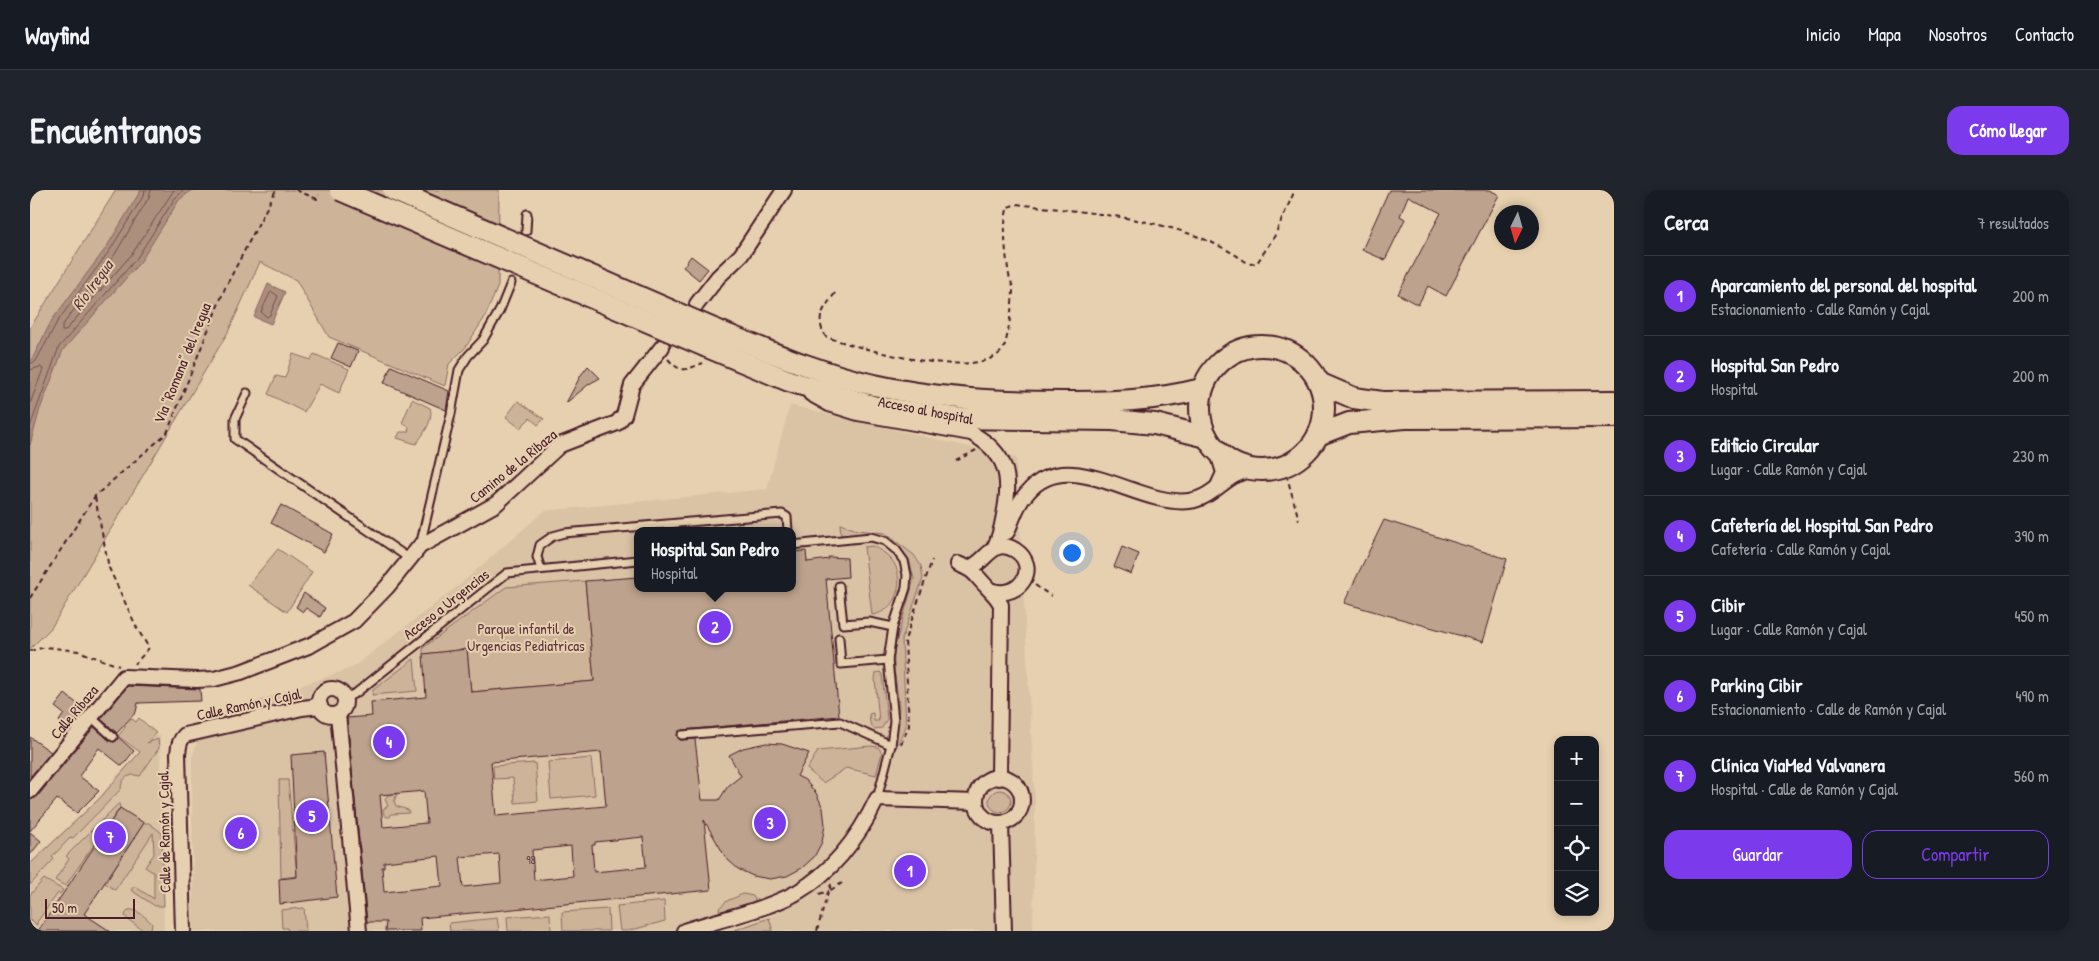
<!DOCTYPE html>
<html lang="es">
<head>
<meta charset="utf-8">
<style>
	body { margin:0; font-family:"Patrick Hand",sans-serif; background:#20242c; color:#f1f3f6 }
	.controls { position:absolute; right:15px; bottom:15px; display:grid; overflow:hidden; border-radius:10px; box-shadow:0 2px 8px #0003 }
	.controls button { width:45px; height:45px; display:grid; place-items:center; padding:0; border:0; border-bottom:1px solid #363941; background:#171b24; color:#f1f3f6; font:25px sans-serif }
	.compass { position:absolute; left:1464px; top:15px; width:45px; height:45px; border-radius:50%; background:#171b24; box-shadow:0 2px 8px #0003; rotate:185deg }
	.scale { position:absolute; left:15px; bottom:12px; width:90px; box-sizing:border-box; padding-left:5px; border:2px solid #4a1f2b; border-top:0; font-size:14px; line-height:18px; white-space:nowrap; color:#4a1f2b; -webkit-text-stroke:4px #e6d0af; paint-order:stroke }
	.you { position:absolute; left:1041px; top:362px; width:18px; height:18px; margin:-12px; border:4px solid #fff; border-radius:50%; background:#1a73e8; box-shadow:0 0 0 8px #1a73e833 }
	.badge { display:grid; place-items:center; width:32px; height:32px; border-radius:50%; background:#7c3aed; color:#fff; font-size:16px; font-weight:700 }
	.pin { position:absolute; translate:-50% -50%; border:2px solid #fff; box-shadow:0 1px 5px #0006 }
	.popup { position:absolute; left:604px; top:337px; width:162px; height:65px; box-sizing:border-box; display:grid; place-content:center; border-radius:10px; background:#171b24; filter:drop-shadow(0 1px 4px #0005); font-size:16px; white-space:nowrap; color:#9ea1a6 }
	.popup b { font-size:19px; color:#f1f3f6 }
	.popup::after { content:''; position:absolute; left:50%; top:100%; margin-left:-10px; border:10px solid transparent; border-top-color:#171b24 }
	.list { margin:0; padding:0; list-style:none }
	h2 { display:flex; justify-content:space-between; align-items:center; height:65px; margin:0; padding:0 20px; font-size:21px }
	h2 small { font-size:16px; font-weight:400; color:#9ea1a6 }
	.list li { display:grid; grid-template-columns:32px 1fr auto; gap:15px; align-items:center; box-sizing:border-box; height:80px; padding:0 20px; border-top:1px solid #363941 }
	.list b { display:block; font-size:19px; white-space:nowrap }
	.list p { margin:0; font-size:16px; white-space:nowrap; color:#9ea1a6 }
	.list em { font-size:16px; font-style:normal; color:#9ea1a6 }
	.actions { display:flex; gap:10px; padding:15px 20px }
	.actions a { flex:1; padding:11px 0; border:1px solid #7c3aed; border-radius:15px; text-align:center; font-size:18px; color:#7c3aed }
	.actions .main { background:#7c3aed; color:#fff }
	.icon { flex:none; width:28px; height:28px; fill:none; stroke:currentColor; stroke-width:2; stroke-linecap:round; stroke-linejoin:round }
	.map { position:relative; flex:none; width:1584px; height:741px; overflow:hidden; border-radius:15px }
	header { display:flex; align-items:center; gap:30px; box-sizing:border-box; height:70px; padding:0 25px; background:#171b24; border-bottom:1px solid #363941 }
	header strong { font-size:24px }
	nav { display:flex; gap:28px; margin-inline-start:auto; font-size:18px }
	.intro { display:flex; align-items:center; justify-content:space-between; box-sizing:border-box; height:120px; padding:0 30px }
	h1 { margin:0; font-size:35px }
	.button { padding:12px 22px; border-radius:15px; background:#7c3aed; color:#fff; font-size:18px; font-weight:700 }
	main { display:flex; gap:30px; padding:0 30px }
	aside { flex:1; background:#171b24; border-radius:15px; box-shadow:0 2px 8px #0003 }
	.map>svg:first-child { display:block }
</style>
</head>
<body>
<header>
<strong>Wayfind</strong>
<nav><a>Inicio</a><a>Mapa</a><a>Nosotros</a><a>Contacto</a></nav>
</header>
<div class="intro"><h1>Encuéntranos</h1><a class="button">Cómo llegar</a></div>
<main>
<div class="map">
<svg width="1584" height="741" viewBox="0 0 1584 741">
	<rect width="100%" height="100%" fill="#e6d0af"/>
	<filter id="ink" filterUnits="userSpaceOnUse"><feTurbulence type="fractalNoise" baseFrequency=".02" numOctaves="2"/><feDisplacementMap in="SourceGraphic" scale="10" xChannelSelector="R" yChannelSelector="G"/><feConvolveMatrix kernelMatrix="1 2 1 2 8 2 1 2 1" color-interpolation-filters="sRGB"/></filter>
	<g filter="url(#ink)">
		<g fill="#dac2a5" fill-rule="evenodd">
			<path d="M760,215L986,268L1005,614L1003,741H693L762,719L683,741H163L162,567L175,529L322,478L428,396L514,321L737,299ZM608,341H762V398H608Z"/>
			<polygon points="125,545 130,546 134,741 0,741 0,674 12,661 70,607 84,589"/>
		</g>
		<g fill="#cdb499" stroke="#8c6a62">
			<polygon points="86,0 469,0 468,96 455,127 435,158 419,174 415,196 299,147 266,90 230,72 198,142 96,314 21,438 0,459 0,138"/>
			<polygon points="263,164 281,170 284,164 319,179 309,203 290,194 274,222 238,204 246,186 255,188"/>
			<path d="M382,209L400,218C404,230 393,245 386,254L367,248L370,242H378L379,237L372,233Z"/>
			<polygon points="488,211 514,229 508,235 500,228 490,238 476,227"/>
			<polygon points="810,334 827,340 855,343 884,365 891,376 893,388 872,449 876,536 866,558 869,515 864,479 864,460 884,389 879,369 860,353 835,345 811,345"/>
			<path d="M842,356C849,359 856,363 861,369C877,388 867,422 842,425L834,357Z"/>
			<polygon points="248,359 282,382 257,422 218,395"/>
			<polygon points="555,391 564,491 441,502 437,459 393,464 393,458 476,397"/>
			<polygon points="384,469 387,501 342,505 343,500"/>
			<polygon points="850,482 852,484 857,529 852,538 844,539 840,533 839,524 843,523 844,531 849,531 845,489 846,483"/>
			<path d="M109,528L126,543L117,553L128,549L129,558L110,586C99,583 91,588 91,599L43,648L41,647L22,667L24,669L0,695V674L70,608L110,562L88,546L102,529L106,532Z"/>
			<polygon points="841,556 848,557 852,563 846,585 816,578 793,593 777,579 788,561"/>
			<polygon points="561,568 565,605 521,609 518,572"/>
			<polygon points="505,573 508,611 485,613 483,588 464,589 463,576"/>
			<polygon points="249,590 258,590 267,686 251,688"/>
			<circle cx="970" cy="611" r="11"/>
			<polygon points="367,604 364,611 366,616 378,620 379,623 361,624 360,627 357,627 354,625 353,619 358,616 355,609 358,605"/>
			<polygon points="89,613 90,618 35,696 25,690 39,669 36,666"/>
			<polygon points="114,633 119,633 132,643 134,716 125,716 101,700 104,696 124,709 124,683 115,677 124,664 123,643 85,700 75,693"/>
			<polygon points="14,689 33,700 30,704 28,703 7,732 7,735 0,730 0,705"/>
			<polygon points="713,704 723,706 727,713 690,723 689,718 697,711"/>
			<polygon points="634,711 635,731 598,741 590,741 587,716"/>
			<polygon points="274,718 276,741 258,741 257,738 252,738 251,720"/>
			<polygon points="578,719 579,741 533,741 532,722"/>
			<path d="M98,720C106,718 117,728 122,734L121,739L114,741L97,729L95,725Z"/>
			<polygon points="520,724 521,741 478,741 477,727"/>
			<polygon points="467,728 469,741 420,741 419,733"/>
			<polygon points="739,728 743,741 706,741 705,740"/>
		</g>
		<g fill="#ad8f7e" stroke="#85625d">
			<polygon points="111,0 162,0 149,10 111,71 33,160 10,219 0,255 0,173 22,130 76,58"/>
			<polygon points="238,94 255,102 241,134 224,127"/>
		</g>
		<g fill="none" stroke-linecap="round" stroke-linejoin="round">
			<g stroke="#724c4c" stroke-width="1">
				<polyline points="121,0 119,7 85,64 32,136 32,141 35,141 102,64 144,0"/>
				<polygon points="242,102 248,106 240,125 237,127 231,122 240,103"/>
				<polyline points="0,174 6,171 27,132 80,60 114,5 115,0"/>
				<polyline points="0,180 10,177 13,179 0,214"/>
				<polyline points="0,237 29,157 107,68 145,8 154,0"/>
			</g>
		</g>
		<g fill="#bda28d" stroke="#4a1f2b" fill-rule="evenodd">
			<polygon points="1359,0 1460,0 1469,5 1416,106 1398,96 1388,115 1368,104 1411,23 1378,6 1370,26 1375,29 1355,70 1332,60"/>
			<polygon points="661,66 678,79 669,90 653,77"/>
			<polygon points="308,153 328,161 321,177 301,168"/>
			<polygon points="361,176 419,201 416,220 354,193"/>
			<polygon points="558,176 570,188 559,194 536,213 551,185"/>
			<polygon points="251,315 303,344 294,362 241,333"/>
			<polygon points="1354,330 1477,369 1453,452 1314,413"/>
			<polygon points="1092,357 1109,364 1101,384 1084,377"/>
			<path d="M776,361L777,372L799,369L798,367L817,368L818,387L796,389L809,526L652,540L647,545L650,550L665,549L672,610H689L698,596L711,586L699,565L713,558L736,553L752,554L779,563L767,586L775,590L786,603L793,618L795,635L792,652L784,667L772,678L757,686L740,689L723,686L708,679L696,668L674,630L681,700L390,728L391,741H355L356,732H337L317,528L342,526L341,512L396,507L393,464L437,459L441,502L564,491L555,391L608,387V398H762V362ZM571,562L576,616L466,626L461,572ZM394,601L397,633L353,637L350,605ZM613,647L616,677L564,682L562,655H565V652ZM541,656L543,686L504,690L502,660ZM469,664L471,693L433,697L430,667ZM409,666L412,696L354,702L352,677H354V672Z"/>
			<polygon points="274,403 295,418 290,427 276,418 273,422 266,417"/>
			<polygon points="98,496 170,499 171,511 108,513 106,522 87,543 71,529"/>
			<polygon points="35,504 55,520 40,538 29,531 34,524 25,517"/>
			<polygon points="64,537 80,551 85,552 88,547 104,561 92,576 69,558 49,586 69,601 47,623 27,609 0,641 0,610 7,607"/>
			<polygon points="0,547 21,562 0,587"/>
			<polygon points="294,562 307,707 250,714 249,689 267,687 261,565"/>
			<polygon points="90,618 114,633 54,724 80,741 8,741"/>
			<polygon points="0,642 11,651 0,665"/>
		</g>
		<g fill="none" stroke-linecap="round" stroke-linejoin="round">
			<g stroke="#4a1f2b" stroke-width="11">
				<g id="service">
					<polyline points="496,41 497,24"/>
					<polyline points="217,203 205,229 205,249 380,369"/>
					<polyline points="762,355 841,347 855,351 866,360 874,371 877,385 876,398 863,437 858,470 864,531 861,555 847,609"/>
					<polyline points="390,356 421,224 429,180 438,166 453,150 470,120 481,93"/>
					<polyline points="511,379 507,367 510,355 523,346 534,343 752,324 757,327 758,341"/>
					<polyline points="809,396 813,434 839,432 863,437"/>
					<polyline points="809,448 811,474 858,470"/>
					<polyline points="315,508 326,503 477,383 608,370"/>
					<polyline points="61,527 83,547"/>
					<polyline points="652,545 810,532 861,555"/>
				</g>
			</g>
			<g stroke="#4a1f2b" stroke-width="18">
				<g id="minor">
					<polyline points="667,114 688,87 711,65 754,0"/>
					<path d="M781,204L799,214L828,223L941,243C977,263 982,286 974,325C972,336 970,348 964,358"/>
					<polyline points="1188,263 1194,283 1188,296"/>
					<path d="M977,342C983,328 987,313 998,302C1039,254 1108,317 1159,311C1185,308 1197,281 1223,280"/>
					<path d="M928,374C946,381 944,384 956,396C962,403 967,406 971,415L969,588"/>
					<path d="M938,378C956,374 962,346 985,360C1010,376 991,409 963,401"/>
					<circle cx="302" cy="512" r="13"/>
					<polyline points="308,524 329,741"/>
					<circle cx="969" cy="610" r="23"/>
					<polyline points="0,601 94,487 167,490 184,489 211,482 281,455 324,431 357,397 390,356 466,314 530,255 587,233 594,225 602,195 632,157"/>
					<polyline points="971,633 974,741"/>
					<path d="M153,741L148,564C149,556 149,551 155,545L272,518L290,516"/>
					<path d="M654,741C688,730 735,720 766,703C804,681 829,647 847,609L946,612"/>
				</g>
			</g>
			<g stroke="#4a1f2b" stroke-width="24">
				<g id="secondary">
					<path d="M686,140C738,161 789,183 844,195C906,209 969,212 1033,212C1082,212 1124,211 1172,199"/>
					<circle cx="1232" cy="218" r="62"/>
					<polyline points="677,157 759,191 846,217 925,228 1082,230 1125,234 1177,247"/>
					<polyline points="1289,193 1324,208 1352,212 1584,211"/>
					<polyline points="1288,245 1319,233 1375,228 1584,227"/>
				</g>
			</g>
			<g stroke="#4a1f2b" stroke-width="2" stroke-dasharray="5 4" stroke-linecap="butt">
				<polyline points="266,0 287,9 289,5"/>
				<path d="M805,103C794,119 784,128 796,147C833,159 934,188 967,165C969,164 974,159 974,157C978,149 983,109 983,100C983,95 980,90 979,85C976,68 972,32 978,17L987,14C1063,24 1155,27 1219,74L1227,73L1244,47L1265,0"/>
				<path d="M638,169C652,185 657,179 673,173"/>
				<polyline points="926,271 946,260"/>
				<polyline points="1254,276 1269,330"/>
				<polyline points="65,307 79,378 107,438 119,458 105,474"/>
				<polyline points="1005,395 1021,406"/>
				<polyline points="0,408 65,306 137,243 195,98 246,0"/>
				<polyline points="0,461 16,457 48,461 89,476"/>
				<polyline points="871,554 879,536 875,450 902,370"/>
				<polyline points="801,694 799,701 812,693"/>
				<polyline points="789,704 799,701"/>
				<polyline points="787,741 798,702"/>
			</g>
			<use href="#service" stroke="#e6d0af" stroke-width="7"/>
			<use href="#minor" stroke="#e6d0af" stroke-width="14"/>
			<use href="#secondary" stroke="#e6d0af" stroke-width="20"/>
			<g stroke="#4a1f2b" stroke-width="24" stroke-linecap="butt">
				<g id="secondary-bridge">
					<polyline points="310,0 677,157"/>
					<polyline points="363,0 686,140"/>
				</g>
			</g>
			<use href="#secondary-bridge" stroke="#e6d0af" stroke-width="20"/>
		</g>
	</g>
	<g text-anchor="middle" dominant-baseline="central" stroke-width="4" stroke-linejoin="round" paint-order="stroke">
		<g font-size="12" fill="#674044">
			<text x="501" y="669">98</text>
		</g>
		<g font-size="15" fill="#4a1f2b" stroke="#e6d0af">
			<text transform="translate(152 173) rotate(-68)">Via "Romana" del Iregua</text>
			<text transform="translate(896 220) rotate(11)">Acceso al hospital</text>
			<text transform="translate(483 276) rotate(-39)">Camino de la Ribaza</text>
			<text transform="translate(416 414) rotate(-38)">Acceso a Urgencias</text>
			<text transform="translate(219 514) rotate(-12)">Calle Ramón y Cajal</text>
			<text transform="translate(44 522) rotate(-50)">Calle Ribaza</text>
			<text transform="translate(134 642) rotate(-91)">Calle de Ramón y Cajal</text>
		</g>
		<g font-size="15" fill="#5e353c" stroke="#e6d0af">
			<text x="496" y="438">Parque infantil de<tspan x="496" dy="17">Urgencias Pediatricas</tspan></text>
		</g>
		<g font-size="16" font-style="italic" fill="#5e353c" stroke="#e6d0af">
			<text transform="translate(62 95) rotate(-54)">Río Iregua</text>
		</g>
	</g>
</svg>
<div class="controls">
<button>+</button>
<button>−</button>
<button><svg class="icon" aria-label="locate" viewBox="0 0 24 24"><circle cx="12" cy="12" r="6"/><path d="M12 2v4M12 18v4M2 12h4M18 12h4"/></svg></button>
<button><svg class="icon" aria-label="layers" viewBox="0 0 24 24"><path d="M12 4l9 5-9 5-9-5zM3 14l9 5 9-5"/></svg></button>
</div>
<svg class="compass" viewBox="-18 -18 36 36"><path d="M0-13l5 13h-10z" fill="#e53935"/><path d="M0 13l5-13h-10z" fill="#9ea1a6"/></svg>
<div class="scale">50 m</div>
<div class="you"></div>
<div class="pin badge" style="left:880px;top:681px">1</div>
<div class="pin badge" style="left:685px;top:437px">2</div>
<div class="popup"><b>Hospital San Pedro</b>Hospital</div>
<div class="pin badge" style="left:740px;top:633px">3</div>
<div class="pin badge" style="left:359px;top:552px">4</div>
<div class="pin badge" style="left:282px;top:626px">5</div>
<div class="pin badge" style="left:211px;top:643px">6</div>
<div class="pin badge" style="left:80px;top:647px">7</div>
</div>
<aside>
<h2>Cerca<small>7 resultados</small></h2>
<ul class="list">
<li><span class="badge">1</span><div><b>Aparcamiento del personal del hospital</b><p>Estacionamiento · Calle Ramón y Cajal</p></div><em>200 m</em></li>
<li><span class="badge">2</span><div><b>Hospital San Pedro</b><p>Hospital</p></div><em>200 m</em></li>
<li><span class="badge">3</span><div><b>Edificio Circular</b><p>Lugar · Calle Ramón y Cajal</p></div><em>230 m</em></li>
<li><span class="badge">4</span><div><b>Cafetería del Hospital San Pedro</b><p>Cafetería · Calle Ramón y Cajal</p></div><em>390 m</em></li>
<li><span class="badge">5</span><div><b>Cibir</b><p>Lugar · Calle Ramón y Cajal</p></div><em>450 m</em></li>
<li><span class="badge">6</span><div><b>Parking Cibir</b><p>Estacionamiento · Calle de Ramón y Cajal</p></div><em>490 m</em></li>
<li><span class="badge">7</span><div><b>Clínica ViaMed Valvanera</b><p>Hospital · Calle de Ramón y Cajal</p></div><em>560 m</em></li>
</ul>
<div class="actions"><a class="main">Guardar</a><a>Compartir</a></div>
</aside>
</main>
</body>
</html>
